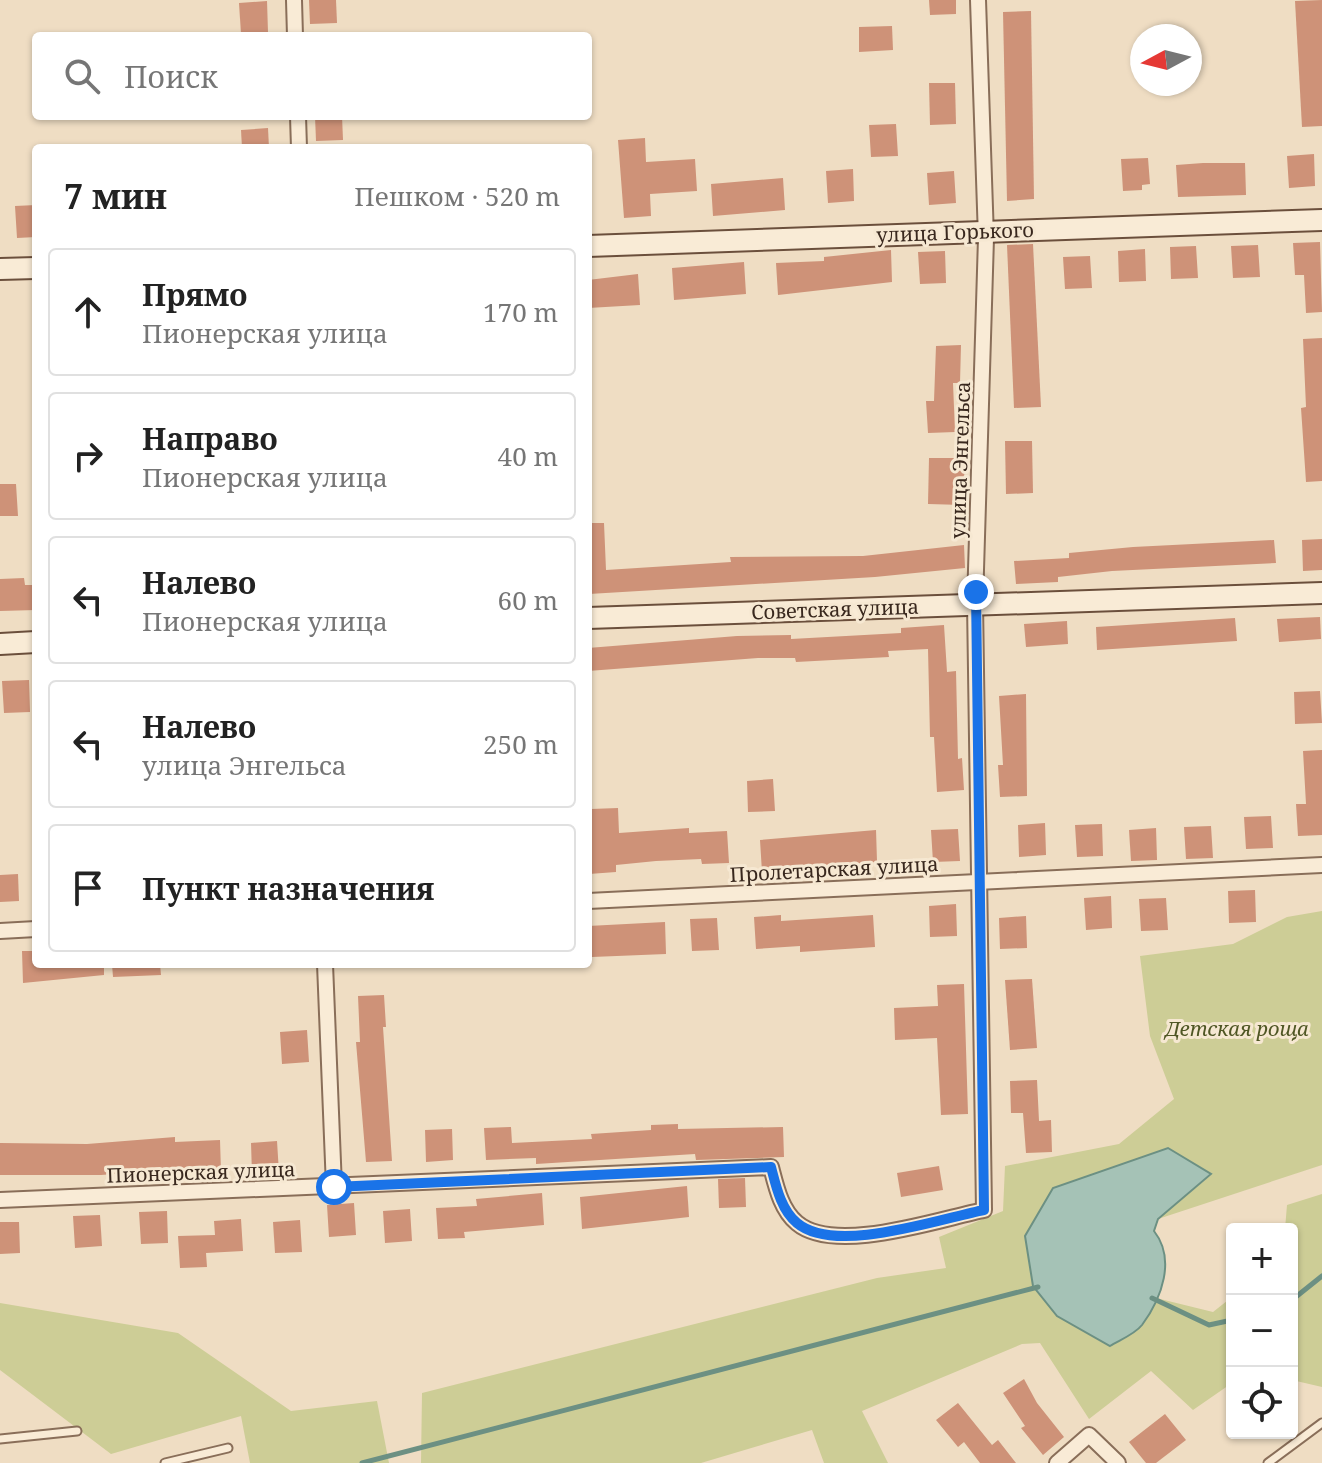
<!DOCTYPE html>
<html lang="ru">
<head>
<meta charset="utf-8">
<style>
	body { margin:0; font-family:"Noto Serif",serif; background:#f6f6f6; color:#222 }
	.controls { position:absolute; right:24px; bottom:24px; display:grid; overflow:hidden; border-radius:8px; box-shadow:0 2px 6px #0004 }
	.controls button { width:72px; height:72px; display:grid; place-items:center; padding:0; border:0; border-bottom:2px solid #e0e0e0; background:#fff; color:#222; font:40px sans-serif }
	.compass { position:absolute; left:1130px; top:24px; width:72px; height:72px; border-radius:50%; background:#fff; box-shadow:0 2px 6px #0004; rotate:263deg }
	.stop { position:absolute; width:24px; height:24px; margin:-18px; border:6px solid #1a73e8; border-radius:50%; background:#fff }
	.stop.end { background:#1a73e8; border-color:#fff; box-shadow:0 2px 8px #0008 }
	.list { margin:0; padding:0; list-style:none }
	h2 { display:flex; justify-content:space-between; align-items:center; height:104px; margin:0; padding:0 32px; font-size:34px }
	h2 small { font-size:26px; font-weight:400; color:#767676 }
	.list li { display:grid; grid-template-columns:52px 1fr auto; gap:24px; align-items:center; box-sizing:border-box; height:128px; margin:0 16px 16px; padding:0 16px; border:2px solid #e0e0e0; border-radius:8px }
	.list b { display:block; font-size:30px; white-space:nowrap }
	.list p { margin:0; font-size:26px; white-space:nowrap; color:#767676 }
	.list em { font-size:26px; font-style:normal; color:#767676 }
	.icon { flex:none; width:44px; height:44px; fill:none; stroke:currentColor; stroke-width:2; stroke-linecap:round; stroke-linejoin:round }
	.map { position:relative; flex:none; width:1322px; height:1463px; overflow:hidden }
	.search { position:absolute; background:#fff; box-shadow:0 2px 6px #0004; left:32px; top:32px; width:560px; height:88px; display:flex; align-items:center; gap:20px; box-sizing:border-box; padding:0 28px; border-radius:8px; color:#767676; font-size:30px }
	.panel { position:absolute; background:#fff; box-shadow:0 2px 6px #0004; left:32px; top:144px; width:560px; height:824px; border-radius:8px }
	.map>svg:first-child { display:block }
</style>
</head>
<body>
<div class="map">
<svg width="1322" height="1463" viewBox="0 0 1322 1463">
	<rect width="100%" height="100%" fill="#efddc3"/>
	<g fill="#cdcd96">
		<polygon points="1322,911 1322,1165 1158,1219 1211,1175 1053,1188 1141,1327 1156,1298 1213,1312 1232,1297 1232,1383 1193,1410 1151,1371 1089,1419 1040,1343 1022,1344 862,1411 888,1463 824,1463 812,1430 701,1463 421,1463 422,1393 877,1278 946,1268 939,1237 1003,1211 1005,1166 1119,1144 1174,1099 1150,1036 1140,956 1233,944 1287,917"/>
		<polygon points="1322,1194 1322,1387 1292,1380 1292,1229 1285,1229 1287,1205"/>
		<polygon points="0,1303 178,1333 291,1411 377,1401 389,1463 250,1463 241,1416 111,1454 0,1370"/>
	</g>
	<path fill="#a5c2b6" stroke="#6c9083" stroke-width="2" d="M1168,1148L1211,1174L1158,1219L1154,1231C1176,1259 1162,1298 1142,1325C1135,1334 1120,1340 1110,1346L1057,1316L1033,1286L1025,1236L1053,1188Z"/>
	<g fill="none" stroke-linecap="round" stroke-linejoin="round">
		<g stroke="#6c9083" stroke-width="5">
			<polyline points="1152,1298 1209,1325 1232,1320"/>
			<polyline points="1292,1300 1322,1276"/>
			<polyline points="362,1463 1038,1287"/>
		</g>
	</g>
	<g fill="#ce9278">
		<polygon points="309,0 336,0 337,23 310,24"/>
		<polygon points="929,0 956,0 956,14 930,15"/>
		<polygon points="1322,0 1322,126 1302,127 1295,1"/>
		<polygon points="267,1 268,33 241,34 239,3"/>
		<polygon points="1031,11 1034,199 1007,201 1003,12"/>
		<polygon points="892,26 893,50 859,52 859,27"/>
		<polygon points="929,83 955,83 956,124 930,125"/>
		<polygon points="315,116 342,116 343,140 316,141"/>
		<polygon points="896,124 898,156 871,157 869,125"/>
		<polygon points="268,128 269,148 242,148 241,130"/>
		<polygon points="645,138 646,162 695,159 697,191 650,194 651,216 624,218 618,140"/>
		<polygon points="1314,154 1315,186 1289,188 1287,156"/>
		<polygon points="1148,158 1150,184 1142,185 1142,190 1123,191 1121,159"/>
		<polygon points="1203,163 1245,163 1246,195 1178,197 1176,165"/>
		<polygon points="853,169 854,201 828,203 826,171"/>
		<polygon points="954,171 956,203 929,205 927,173"/>
		<polygon points="783,178 785,210 713,216 711,184"/>
		<polygon points="36,205 36,237 17,238 15,206"/>
		<polygon points="1320,242 1322,312 1306,313 1304,275 1295,275 1293,243"/>
		<polygon points="1033,244 1041,407 1014,408 1007,245"/>
		<polygon points="1258,245 1260,277 1233,278 1231,246"/>
		<polygon points="1196,246 1198,278 1171,279 1170,247"/>
		<polygon points="1145,249 1146,281 1119,282 1118,251"/>
		<polygon points="891,250 892,282 778,295 776,263 824,261 824,257"/>
		<polygon points="945,251 946,283 920,284 918,252"/>
		<polygon points="1090,256 1092,288 1065,289 1063,257"/>
		<polygon points="744,262 746,294 674,300 672,268"/>
		<polygon points="638,274 640,305 588,308 588,280"/>
		<polygon points="1322,338 1322,481 1306,482 1301,408 1306,407 1303,339"/>
		<polygon points="961,345 960,383 953,383 955,432 928,433 926,401 934,401 936,346"/>
		<polygon points="1005,441 1032,441 1033,493 1006,494"/>
		<polygon points="929,458 965,458 963,505 928,504"/>
		<polygon points="0,484 16,484 18,516 0,516"/>
		<polygon points="588,523 604,523 606,570 731,562 730,557 863,556 964,545 965,568 875,577 589,594"/>
		<polygon points="1322,539 1322,570 1303,571 1302,540"/>
		<polygon points="1274,540 1276,563 1112,571 1058,577 1058,582 1016,584 1014,561 1069,558 1069,553 1133,547"/>
		<polygon points="24,578 25,585 36,585 36,610 0,611 0,579"/>
		<polygon points="1320,617 1321,639 1279,642 1277,619"/>
		<polygon points="1235,618 1237,641 1097,650 1096,627"/>
		<polygon points="1067,621 1068,644 1026,647 1024,624"/>
		<polygon points="944,625 947,672 956,671 958,759 962,758 964,790 937,792 934,737 930,737 928,649 888,651 889,657 796,662 795,658 758,658 588,671 588,648 737,636 791,635 791,639 901,633 901,628"/>
		<polygon points="29,680 30,712 4,713 2,681"/>
		<polygon points="1320,691 1322,723 1295,724 1294,692"/>
		<polygon points="1026,694 1027,796 1000,797 998,765 1003,765 999,696"/>
		<polygon points="1322,750 1322,835 1298,836 1296,804 1306,804 1303,751"/>
		<polygon points="773,779 775,811 748,812 747,781"/>
		<polygon points="618,808 619,833 689,828 689,833 727,831 729,863 702,864 701,859 656,861 616,865 616,872 589,874 591,809"/>
		<polygon points="1271,816 1273,848 1246,849 1244,817"/>
		<polygon points="1045,823 1046,855 1019,857 1018,825"/>
		<polygon points="1102,824 1103,856 1077,857 1075,825"/>
		<polygon points="1211,826 1213,858 1186,859 1184,827"/>
		<polygon points="1156,828 1157,860 1131,861 1129,830"/>
		<polygon points="958,829 960,861 933,862 931,830"/>
		<polygon points="876,830 877,862 762,872 760,840"/>
		<polygon points="18,874 19,901 0,902 0,875"/>
		<polygon points="1255,890 1256,922 1229,923 1228,891"/>
		<polygon points="1111,896 1112,928 1086,930 1084,898"/>
		<polygon points="1166,898 1168,930 1141,931 1139,899"/>
		<polygon points="956,904 957,936 930,937 929,906"/>
		<polygon points="781,915 781,921 873,915 875,947 800,952 800,946 756,949 754,917"/>
		<polygon points="1026,916 1027,948 1000,949 999,918"/>
		<polygon points="717,918 719,950 692,951 690,919"/>
		<polygon points="665,922 666,954 592,957 588,952 588,926"/>
		<polygon points="22,951 36,951 36,964 104,964 104,975 23,983"/>
		<polygon points="112,964 160,964 161,975 113,977"/>
		<polygon points="1032,979 1037,1048 1010,1050 1005,980"/>
		<polygon points="964,984 968,1114 941,1115 937,1038 895,1040 894,1008 938,1006 937,985"/>
		<polygon points="384,995 386,1027 383,1027 392,1161 366,1162 356,1042 360,1042 358,996"/>
		<polygon points="307,1030 309,1062 282,1064 280,1032"/>
		<polygon points="1037,1080 1039,1121 1051,1120 1052,1152 1026,1153 1023,1113 1011,1113 1010,1081"/>
		<polygon points="678,1124 678,1129 783,1127 784,1157 696,1160 695,1154 536,1164 536,1158 486,1160 484,1128 511,1127 512,1143 592,1139 591,1134 651,1130 651,1125"/>
		<polygon points="452,1129 453,1160 426,1162 425,1130"/>
		<polygon points="175,1137 175,1142 220,1140 221,1172 195,1173 194,1168 101,1175 0,1175 0,1143 87,1144"/>
		<polygon points="277,1141 279,1173 252,1174 251,1143"/>
		<polygon points="939,1166 943,1190 901,1197 897,1173"/>
		<polygon points="745,1178 746,1207 719,1208 718,1179"/>
		<polygon points="687,1186 689,1217 582,1229 580,1197"/>
		<polygon points="542,1193 544,1225 464,1232 465,1238 438,1239 436,1208 477,1206 476,1199"/>
		<polygon points="354,1203 356,1235 329,1237 327,1205"/>
		<polygon points="410,1209 412,1241 385,1243 383,1211"/>
		<polygon points="167,1211 168,1243 141,1244 139,1212"/>
		<polygon points="100,1215 102,1246 75,1248 73,1216"/>
		<polygon points="241,1219 243,1251 206,1253 207,1267 180,1268 178,1236 215,1235 214,1221"/>
		<polygon points="300,1220 302,1252 275,1253 273,1222"/>
		<polygon points="0,1222 19,1222 20,1253 0,1254"/>
		<polygon points="1024,1379 1037,1403 1064,1437 1043,1455 1021,1428 1025,1426 1003,1393"/>
		<polygon points="958,1403 992,1445 998,1440 1016,1463 980,1463 964,1442 958,1447 936,1420"/>
		<polygon points="1165,1414 1186,1440 1156,1463 1146,1463 1129,1442"/>
	</g>
	<g fill="none" stroke-linecap="round" stroke-linejoin="round">
		<g stroke="#896e59" stroke-width="11">
			<g id="lane">
				<polyline points="0,1439 77,1431"/>
				<polyline points="165,1463 228,1448"/>
				<polyline points="1268,1463 1322,1423"/>
			</g>
		</g>
		<g stroke="#896e59" stroke-width="18">
			<g id="street">
				<polyline points="294,0 295,36"/>
				<polyline points="298,116 299,148"/>
				<polyline points="588,901 1322,865"/>
				<polyline points="0,931 36,929"/>
				<polyline points="325,964 334,1187"/>
				<path d="M0,1200L771,1167C776,1186 781,1210 797,1223C835,1255 939,1219 984,1210L975,603L986,238L978,0"/>
				<polyline points="1057,1463 1089,1435 1118,1463"/>
			</g>
		</g>
		<g stroke="#6b4f3c" stroke-width="24">
			<g id="secondary">
				<polyline points="588,246 1322,220"/>
				<polyline points="0,269 36,268"/>
				<polyline points="588,618 1322,593"/>
				<polyline points="0,644 36,642"/>
			</g>
		</g>
		<use href="#lane" stroke="#f9ebd6" stroke-width="7"/>
		<use href="#street" stroke="#f9ebd6" stroke-width="14"/>
		<use href="#secondary" stroke="#f9ebd6" stroke-width="20"/>
	</g>
	<g fill="none" stroke-linecap="round" stroke-linejoin="round">
		<path stroke="#1a73e8" stroke-width="10" d="M334,1187L771,1167C776,1186 781,1210 797,1223C835,1255 939,1219 984,1210L976,592"/>
	</g>
	<g text-anchor="middle" dominant-baseline="central" stroke-width="6" stroke-linejoin="round" paint-order="stroke">
		<g font-size="20" fill="#39281e" stroke="#f6e8d2">
			<text transform="translate(955 232) rotate(-2)">улица Горького</text>
			<text transform="translate(960 460) rotate(-88)">улица Энгельса</text>
			<text transform="translate(835 609) rotate(-2)">Советская улица</text>
			<text transform="translate(834 869) rotate(-3)">Пролетарская улица</text>
			<text transform="translate(201 1172) rotate(-2)">Пионерская улица</text>
		</g>
		<g font-size="20" font-style="italic" fill="#4f5624" stroke="#f6e8d2">
			<text x="1237" y="1028">Детская роща</text>
		</g>
	</g>
</svg>
<div class="controls">
<button>+</button>
<button>−</button>
<button><svg class="icon" aria-label="locate" viewBox="0 0 24 24"><circle cx="12" cy="12" r="6"/><path d="M12 2v4M12 18v4M2 12h4M18 12h4"/></svg></button>
</div>
<svg class="compass" viewBox="-18 -18 36 36"><path d="M0-13l5 13h-10z" fill="#e53935"/><path d="M0 13l5-13h-10z" fill="#767676"/></svg>
<div class="stop" style="left:334px;top:1187px"></div>
<div class="stop end" style="left:976px;top:592px"></div>
<div class="search"><svg class="icon" aria-label="search" viewBox="0 0 24 24"><circle cx="10" cy="10" r="6"/><path d="M15 15l6 6"/></svg>Поиск</div>
<section class="panel">
<h2>7 мин<small>Пешком · 520 m</small></h2>
<ul class="list">
<li><svg class="icon" aria-label="ahead" viewBox="0 0 24 24"><path d="M12 20V5M6 11l6-6 6 6"/></svg><div><b>Прямо</b><p>Пионерская улица</p></div><em>170 m</em></li>
<li><svg class="icon" aria-label="right" viewBox="0 0 24 24"><path d="M7 20v-9h11M14 6l5 5-5 5"/></svg><div><b>Направо</b><p>Пионерская улица</p></div><em>40 m</em></li>
<li><svg class="icon" aria-label="left" viewBox="0 0 24 24"><path d="M17 20v-9H6M10 6l-5 5 5 5"/></svg><div><b>Налево</b><p>Пионерская улица</p></div><em>60 m</em></li>
<li><svg class="icon" aria-label="left" viewBox="0 0 24 24"><path d="M17 20v-9H6M10 6l-5 5 5 5"/></svg><div><b>Налево</b><p>улица Энгельса</p></div><em>250 m</em></li>
<li><svg class="icon" aria-label="arrive" viewBox="0 0 24 24"><path d="M6 21V4h12l-3 4 3 4H6"/></svg><div><b>Пункт назначения</b></div></li>
</ul>
</section>
</div>
</body>
</html>
